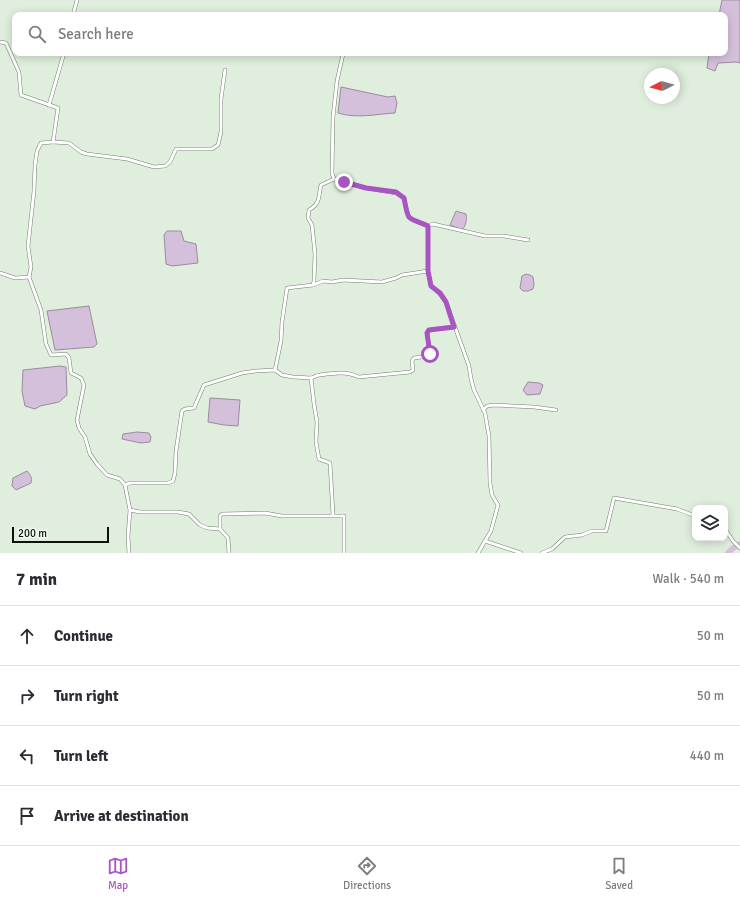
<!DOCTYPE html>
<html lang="en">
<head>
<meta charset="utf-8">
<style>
	body { margin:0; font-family:Signika,sans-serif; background:#f7f7f7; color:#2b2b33 }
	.controls { position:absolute; right:12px; bottom:12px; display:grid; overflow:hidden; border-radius:8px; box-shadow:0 2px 10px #0003 }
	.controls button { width:36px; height:36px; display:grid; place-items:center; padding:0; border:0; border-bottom:1px solid #e1e1e2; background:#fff; color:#2b2b33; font:20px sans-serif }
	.compass { position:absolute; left:644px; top:68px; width:36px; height:36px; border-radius:50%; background:#fff; box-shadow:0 2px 10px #0003; rotate:264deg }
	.scale { position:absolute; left:12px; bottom:10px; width:97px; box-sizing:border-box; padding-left:4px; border:2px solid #0d120b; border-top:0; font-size:11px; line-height:14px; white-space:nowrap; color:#0d120b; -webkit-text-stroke:3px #eefdea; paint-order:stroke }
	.stop { position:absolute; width:12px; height:12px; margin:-9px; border:3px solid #a954c3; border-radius:50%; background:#fff }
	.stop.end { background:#a954c3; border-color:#fff; box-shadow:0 1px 4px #0008 }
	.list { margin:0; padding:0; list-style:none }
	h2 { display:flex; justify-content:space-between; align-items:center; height:52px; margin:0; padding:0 16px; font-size:17px }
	h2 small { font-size:13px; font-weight:400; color:#7c7c81 }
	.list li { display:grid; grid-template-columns:26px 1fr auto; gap:12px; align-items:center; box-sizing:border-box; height:60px; padding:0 16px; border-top:1px solid #e1e1e2 }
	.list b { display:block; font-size:15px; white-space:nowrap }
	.list em { font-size:13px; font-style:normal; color:#7c7c81 }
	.icon { flex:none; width:22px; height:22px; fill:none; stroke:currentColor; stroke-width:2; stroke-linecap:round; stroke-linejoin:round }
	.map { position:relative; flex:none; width:740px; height:553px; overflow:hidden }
	.search { position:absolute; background:#fff; box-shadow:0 2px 10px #0003; left:12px; right:12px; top:12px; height:44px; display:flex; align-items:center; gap:10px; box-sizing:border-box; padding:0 14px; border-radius:8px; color:#7c7c81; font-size:15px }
	.sheet { height:292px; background:#fff }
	nav { display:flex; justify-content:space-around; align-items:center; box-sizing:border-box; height:56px; border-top:1px solid #e1e1e2; background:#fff; font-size:11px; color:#7c7c81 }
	nav a { display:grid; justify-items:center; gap:2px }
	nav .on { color:#a954c3 }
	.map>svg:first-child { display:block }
</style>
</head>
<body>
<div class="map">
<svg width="740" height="553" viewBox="0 0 740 553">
	<rect width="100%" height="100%" fill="#e0efdd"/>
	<g fill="#d5c0dc" stroke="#998c9d">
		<polygon points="722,0 740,0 740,63 736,62 718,63 715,71 707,68 709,53 725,53 725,15 719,15"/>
		<path d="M341,87L388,97L395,96L397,103L395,113C376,114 357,119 338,113Z"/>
		<path d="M456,211L466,214C467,220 466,226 462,230L450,225Z"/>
		<polygon points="167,231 181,231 184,241 196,244 198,263 172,266 166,264 164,235"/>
		<polygon points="526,274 530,275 533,277 534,284 533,289 528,291 523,291 520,288 522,276"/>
		<polygon points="89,306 97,344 94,347 55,350 47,311"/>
		<polygon points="60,366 66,367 67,395 59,402 40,406 35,409 25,406 22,391 23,370"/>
		<polygon points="528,382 539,383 543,385 540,394 527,395 523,390"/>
		<polygon points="210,398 240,400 238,426 224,425 208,422"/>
		<polygon points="137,432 149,433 151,437 150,442 141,443 122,439 123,434"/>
		<path d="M27,471C31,475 32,478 31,483L16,490L12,486L13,478Z"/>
	</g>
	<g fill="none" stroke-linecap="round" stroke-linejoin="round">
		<polyline stroke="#d5c0dc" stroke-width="6" points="728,553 733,548 740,544"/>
		<g stroke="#717f6e" stroke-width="4">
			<g id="street">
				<polyline points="73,15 77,0"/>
				<polyline points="0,42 6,43 19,72 21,95 58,108 53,142 41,143 37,151 35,165 34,191 28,246 31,267 29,277 41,310 46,344 51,355 66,354 69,358 71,373 81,378 84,385 77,420 79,428 85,437 90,454 97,464 107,475 120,479 125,485 130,510 128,536 129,553"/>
				<path d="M343,54L337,81L333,117L332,173L334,179L366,188L396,193L404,198C409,223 406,216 428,226V271L431,286L439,293L446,302L469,366L471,379L474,390L485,413L489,436L490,483L492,495L498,505L491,531L485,541"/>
				<polyline points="49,105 64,53"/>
				<polyline points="53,142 69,143 81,152 87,154 127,159 154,167 165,166 170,162 176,149 212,149 218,145 221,132 221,99 225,70"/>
				<polyline points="428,226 433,224 485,236 504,236 528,240"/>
				<polyline points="0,273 15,278 29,277"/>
				<polyline points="313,285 323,281 332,282 343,280 382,282 396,278 402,275 428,271"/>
				<path d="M275,370L281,341L282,322L287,288L313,285L314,281L315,254L312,225L308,218L309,210C321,203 318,197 321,185L334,179"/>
				<path d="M311,378C315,377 317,375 320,375C334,373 346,371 359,377L410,372L413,370L412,361L414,358L429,356L430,354L427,333L429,330L454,327"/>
				<polyline points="483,410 487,406 494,405 534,407 556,410"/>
				<polyline points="125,485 130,483 168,483 173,481 175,473 176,451 182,411 185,409 194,408 204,385 242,373 256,371 275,370 282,375 293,377 311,378 314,404 317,422 316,442 319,459 330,463 333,515"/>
				<polyline points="130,510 140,512 178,512 189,514 200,525 207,528 220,529"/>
				<polyline points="725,529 733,541 740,548"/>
				<polyline points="229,553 228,538 220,529 220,516 222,514 265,513 282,516 344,516 344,553"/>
				<polyline points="478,553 485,541 521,553"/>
				<polyline points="542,553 552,549 565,537 582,535 592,531 606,531 614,498 677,509 695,516"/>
			</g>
		</g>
		<use href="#street" stroke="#fff" stroke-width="3"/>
	</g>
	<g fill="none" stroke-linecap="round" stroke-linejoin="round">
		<path stroke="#a954c3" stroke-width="5" d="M344,182L366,188L396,192L404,198C409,223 406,216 428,226V271L431,286L440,293L446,302L454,327L429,330L427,333L430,354"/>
	</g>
</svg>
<div class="controls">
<button><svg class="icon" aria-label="layers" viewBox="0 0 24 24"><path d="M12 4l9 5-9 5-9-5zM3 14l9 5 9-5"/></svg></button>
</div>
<svg class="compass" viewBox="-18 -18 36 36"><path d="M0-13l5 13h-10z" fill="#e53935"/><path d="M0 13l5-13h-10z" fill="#7c7c81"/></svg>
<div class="scale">200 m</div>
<div class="stop" style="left:430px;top:354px"></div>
<div class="stop end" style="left:344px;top:182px"></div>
<div class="search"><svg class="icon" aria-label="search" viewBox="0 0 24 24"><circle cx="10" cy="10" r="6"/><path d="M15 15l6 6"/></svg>Search here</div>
</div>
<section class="sheet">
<h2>7 min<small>Walk · 540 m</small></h2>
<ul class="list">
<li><svg class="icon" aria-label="ahead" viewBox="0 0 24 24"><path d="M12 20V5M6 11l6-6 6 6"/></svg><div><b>Continue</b></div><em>50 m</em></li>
<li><svg class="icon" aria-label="right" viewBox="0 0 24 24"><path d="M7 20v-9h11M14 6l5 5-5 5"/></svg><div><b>Turn right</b></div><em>50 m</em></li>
<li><svg class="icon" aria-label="left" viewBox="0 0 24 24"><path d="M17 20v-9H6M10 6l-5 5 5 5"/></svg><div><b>Turn left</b></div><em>440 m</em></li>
<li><svg class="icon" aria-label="arrive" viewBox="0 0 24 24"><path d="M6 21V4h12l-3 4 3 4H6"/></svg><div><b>Arrive at destination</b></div></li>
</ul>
</section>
<nav>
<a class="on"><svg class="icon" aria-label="map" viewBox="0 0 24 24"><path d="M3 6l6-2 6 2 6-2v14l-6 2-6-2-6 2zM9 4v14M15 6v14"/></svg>Map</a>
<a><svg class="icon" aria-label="directions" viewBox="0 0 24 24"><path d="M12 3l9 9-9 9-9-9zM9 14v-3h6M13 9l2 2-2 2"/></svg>Directions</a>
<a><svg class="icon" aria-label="saved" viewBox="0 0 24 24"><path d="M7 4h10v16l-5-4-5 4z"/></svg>Saved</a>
</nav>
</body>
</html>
